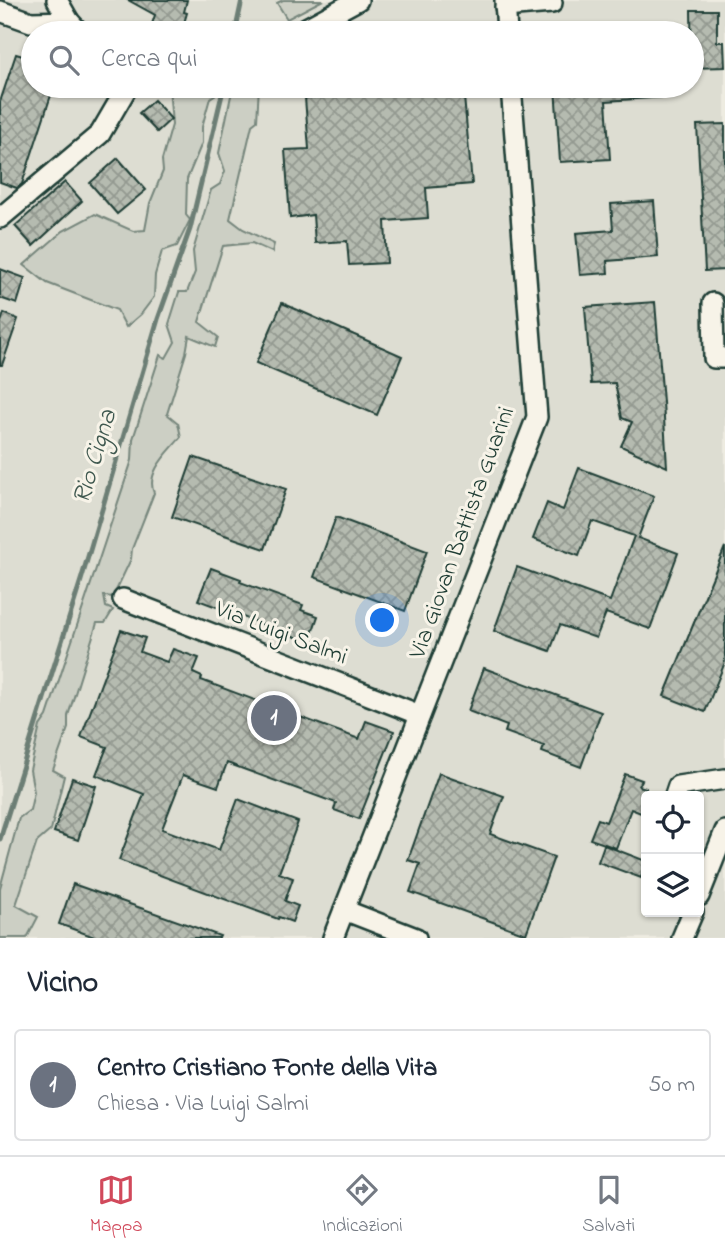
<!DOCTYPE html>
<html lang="it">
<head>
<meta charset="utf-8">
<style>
	body { margin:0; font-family:"Indie Flower",sans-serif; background:#f6f6f7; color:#1f2937 }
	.controls { position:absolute; right:21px; bottom:21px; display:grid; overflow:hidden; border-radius:7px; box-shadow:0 2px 5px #0004 }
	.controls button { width:63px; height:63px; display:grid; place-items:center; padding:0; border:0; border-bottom:2px solid #e0e1e3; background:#fff; color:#1f2937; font:35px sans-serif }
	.you { position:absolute; left:383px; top:621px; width:24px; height:24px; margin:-18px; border:5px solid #fff; border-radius:50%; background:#1a73e8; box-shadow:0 0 0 10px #1a73e833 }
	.badge { display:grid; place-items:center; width:46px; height:46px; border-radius:50%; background:#d1495b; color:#fff; font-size:23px; font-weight:700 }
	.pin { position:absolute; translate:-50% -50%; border:4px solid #fff; box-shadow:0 2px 7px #0006 }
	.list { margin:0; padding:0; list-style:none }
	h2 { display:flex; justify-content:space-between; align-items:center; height:91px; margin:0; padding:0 28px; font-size:30px }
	h2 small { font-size:23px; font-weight:400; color:#747a83 }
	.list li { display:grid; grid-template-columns:46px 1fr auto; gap:21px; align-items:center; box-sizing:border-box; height:112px; margin:0 14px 14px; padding:0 14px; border:2px solid #e0e1e3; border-radius:7px }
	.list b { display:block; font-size:26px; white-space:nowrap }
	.list p { margin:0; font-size:23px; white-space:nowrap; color:#747a83 }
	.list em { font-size:23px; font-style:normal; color:#747a83 }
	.icon { flex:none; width:38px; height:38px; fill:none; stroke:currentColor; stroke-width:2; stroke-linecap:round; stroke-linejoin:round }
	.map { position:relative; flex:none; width:725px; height:938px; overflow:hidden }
	.search { position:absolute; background:#fff; box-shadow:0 2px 5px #0004; left:21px; right:21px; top:21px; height:77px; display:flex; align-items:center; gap:18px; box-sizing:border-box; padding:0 24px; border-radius:38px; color:#747a83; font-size:26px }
	.sheet { height:217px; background:#fff }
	nav { display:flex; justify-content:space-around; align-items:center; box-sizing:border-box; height:98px; border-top:2px solid #e0e1e3; background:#fff; font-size:19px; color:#747a83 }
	nav a { display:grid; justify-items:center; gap:4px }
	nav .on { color:#d1495b }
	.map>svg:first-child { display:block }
</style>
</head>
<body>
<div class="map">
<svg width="725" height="938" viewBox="0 0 725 938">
	<defs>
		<pattern id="building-cross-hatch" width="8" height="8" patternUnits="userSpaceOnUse" patternTransform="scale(1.75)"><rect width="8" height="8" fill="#b5bbb0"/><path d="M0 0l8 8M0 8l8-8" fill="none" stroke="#939990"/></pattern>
	</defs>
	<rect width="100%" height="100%" fill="#eeece1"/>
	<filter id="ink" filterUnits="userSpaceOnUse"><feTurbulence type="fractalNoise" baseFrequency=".0143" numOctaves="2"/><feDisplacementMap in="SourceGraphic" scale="14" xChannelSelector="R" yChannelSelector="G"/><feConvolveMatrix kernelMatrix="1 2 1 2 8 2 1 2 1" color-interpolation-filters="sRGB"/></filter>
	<g filter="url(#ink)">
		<path fill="#ddddd2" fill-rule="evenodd" d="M0,0H725V938H0ZM33,33H692V86H33ZM646,796H699V912H646Z"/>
		<g fill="#cccfc4" stroke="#76867c" stroke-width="2">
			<polygon points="283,0 323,0 287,19 277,3"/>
			<polygon points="169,86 219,86 216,94 210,98 202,127 202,143 187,179 186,215 190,220 177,246 162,251 155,275 154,297 141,314 126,327 117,310 47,283 24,265 63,231 95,214 133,231 145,230 150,203 163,171 162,160 172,125"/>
			<path d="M233,86H259L257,121L252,125L230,219L243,229L274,244L272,252L252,243L223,246L199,322L218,337L215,347L189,336L186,353L167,414L178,423L181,437C169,452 145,472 154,493L132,549L131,559L113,597L104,596L106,607L113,610L105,623H97L68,716V728L53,770L64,776L51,830L37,842L16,905L38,917L27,938H0V888L19,818L30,810L34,792L30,770L40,726L47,716L132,460L133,439L160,355L166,358L175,342L169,324L179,292H187L195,272L193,251L211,190L220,184L225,171L219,153Z"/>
		</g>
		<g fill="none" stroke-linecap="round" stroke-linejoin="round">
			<g stroke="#6c7e74" stroke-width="5">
				<polyline points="235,33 242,0"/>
				<polyline points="0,839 82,577 158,319 190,229 224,86"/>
			</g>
		</g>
		<g fill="url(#building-cross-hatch)" stroke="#1f3d34" stroke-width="2">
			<polygon points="128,0 187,0 184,12 187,13 181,33 149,33 155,15"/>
			<polygon points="691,10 717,10 717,42 724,42 725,67 692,68"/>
			<polygon points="16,54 33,59 33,86 54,86 22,184 17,188 0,182 0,102"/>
			<polygon points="375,86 463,86 472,184 426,188 428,218 385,221 387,263 349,265 347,241 315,243 313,215 290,218 285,150 309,149 305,98 377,94"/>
			<polygon points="555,86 664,86 665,97 606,101 610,159 560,162"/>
			<polygon points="154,100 171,119 157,132 139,113"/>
			<polygon points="725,124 725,270 705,271 697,125"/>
			<polygon points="118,158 146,190 117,214 90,183"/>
			<polygon points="65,182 82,201 33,246 15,226"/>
			<polygon points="654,201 658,257 607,261 608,273 580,275 576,233 613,230 611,204"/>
			<polygon points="0,269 25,278 17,304 0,298"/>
			<polygon points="655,302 663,402 667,467 621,446 632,422 622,418 615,383 591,384 585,307"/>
			<polygon points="282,303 402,356 377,415 256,363"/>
			<polygon points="4,313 18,319 2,365 0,365 0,325"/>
			<polygon points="193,457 286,489 265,549 172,517"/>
			<polygon points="579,468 654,496 638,538 678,553 650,629 606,613 596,638 560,625 550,651 494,631 517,567 610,601 634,536 592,521 579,556 533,539 547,503 563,510"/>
			<polygon points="336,517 427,551 405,611 314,577"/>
			<polygon points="725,547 725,662 705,712 664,696"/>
			<polygon points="211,568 241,579 240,582 303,605 301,610 318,616 309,642 198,600"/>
			<polygon points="121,630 145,638 140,652 167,662 173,649 199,658 193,673 202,677 201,680 359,739 366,721 394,731 359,819 334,810 336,803 227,763 218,787 183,775 162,829 219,850 238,799 298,822 279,873 293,878 285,901 298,906 292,922 279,917 278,919 119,860 144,794 96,775 107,747 81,737"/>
			<polygon points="484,668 601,712 581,767 542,752 544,746 505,732 507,726 468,711"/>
			<polygon points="439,773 504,796 490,834 554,857 526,934 410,892 420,864 408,860"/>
			<polygon points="625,774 642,780 639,786 646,788 646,815 631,809 616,848 590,839 598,819 606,822"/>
			<polygon points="72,778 96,786 78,840 54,832"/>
			<polygon points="604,845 646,861 641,878 598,862"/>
			<polygon points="73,884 220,936 219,938 97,938 59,924"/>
		</g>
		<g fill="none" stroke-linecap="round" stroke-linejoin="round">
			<g stroke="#1f3d34" stroke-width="24">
				<g id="minor">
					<polyline points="57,0 69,21 80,33"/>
					<polyline points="505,0 507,33"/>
					<polyline points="505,7 552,3"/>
					<polyline points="0,11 31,22 69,21"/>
					<polyline points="297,33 358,0"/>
					<polyline points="0,218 100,134 128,86"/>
					<polyline points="713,303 714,358 725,358"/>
					<polyline points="123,599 420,715"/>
					<polyline points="675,795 678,786 725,779"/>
					<polyline points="699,896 725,831"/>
					<polyline points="344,910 416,938"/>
					<polyline points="333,938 537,417 511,86"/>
					<polyline points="682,938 693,912"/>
				</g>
			</g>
			<use href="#minor" stroke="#f7f3e8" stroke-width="19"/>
		</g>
	</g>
	<g text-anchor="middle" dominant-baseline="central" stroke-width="6" stroke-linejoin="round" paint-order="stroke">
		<g font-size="24" fill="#1f3d34" stroke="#f7f3e8">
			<text transform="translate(463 533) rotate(-70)">Via Giovan Battista Guarini</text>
			<text transform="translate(281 634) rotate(21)">Via Luigi Salmi</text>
		</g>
		<g font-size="26" font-style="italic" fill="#3f584f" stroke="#f7f3e8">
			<text transform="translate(96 457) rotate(-73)">Rio Cigna</text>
		</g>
	</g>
</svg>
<div class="controls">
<button><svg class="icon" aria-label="locate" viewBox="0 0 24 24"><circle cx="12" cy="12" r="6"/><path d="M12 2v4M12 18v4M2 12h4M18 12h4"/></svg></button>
<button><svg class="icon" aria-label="layers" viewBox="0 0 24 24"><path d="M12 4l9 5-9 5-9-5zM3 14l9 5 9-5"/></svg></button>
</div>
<div class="you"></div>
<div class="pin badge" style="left:274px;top:718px;background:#6b7280">1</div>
<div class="search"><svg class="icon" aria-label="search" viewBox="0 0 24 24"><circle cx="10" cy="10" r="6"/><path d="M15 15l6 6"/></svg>Cerca qui</div>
</div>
<section class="sheet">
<h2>Vicino<small></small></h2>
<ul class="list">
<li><span class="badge" style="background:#6b7280">1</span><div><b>Centro Cristiano Fonte della Vita</b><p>Chiesa · Via Luigi Salmi</p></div><em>50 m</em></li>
</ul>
</section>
<nav>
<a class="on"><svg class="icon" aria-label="map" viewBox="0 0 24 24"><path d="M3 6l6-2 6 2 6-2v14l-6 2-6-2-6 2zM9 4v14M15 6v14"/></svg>Mappa</a>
<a><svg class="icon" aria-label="directions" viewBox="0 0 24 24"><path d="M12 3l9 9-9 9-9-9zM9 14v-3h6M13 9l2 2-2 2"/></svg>Indicazioni</a>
<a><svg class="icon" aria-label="saved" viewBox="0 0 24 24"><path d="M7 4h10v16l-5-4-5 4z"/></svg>Salvati</a>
</nav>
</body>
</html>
